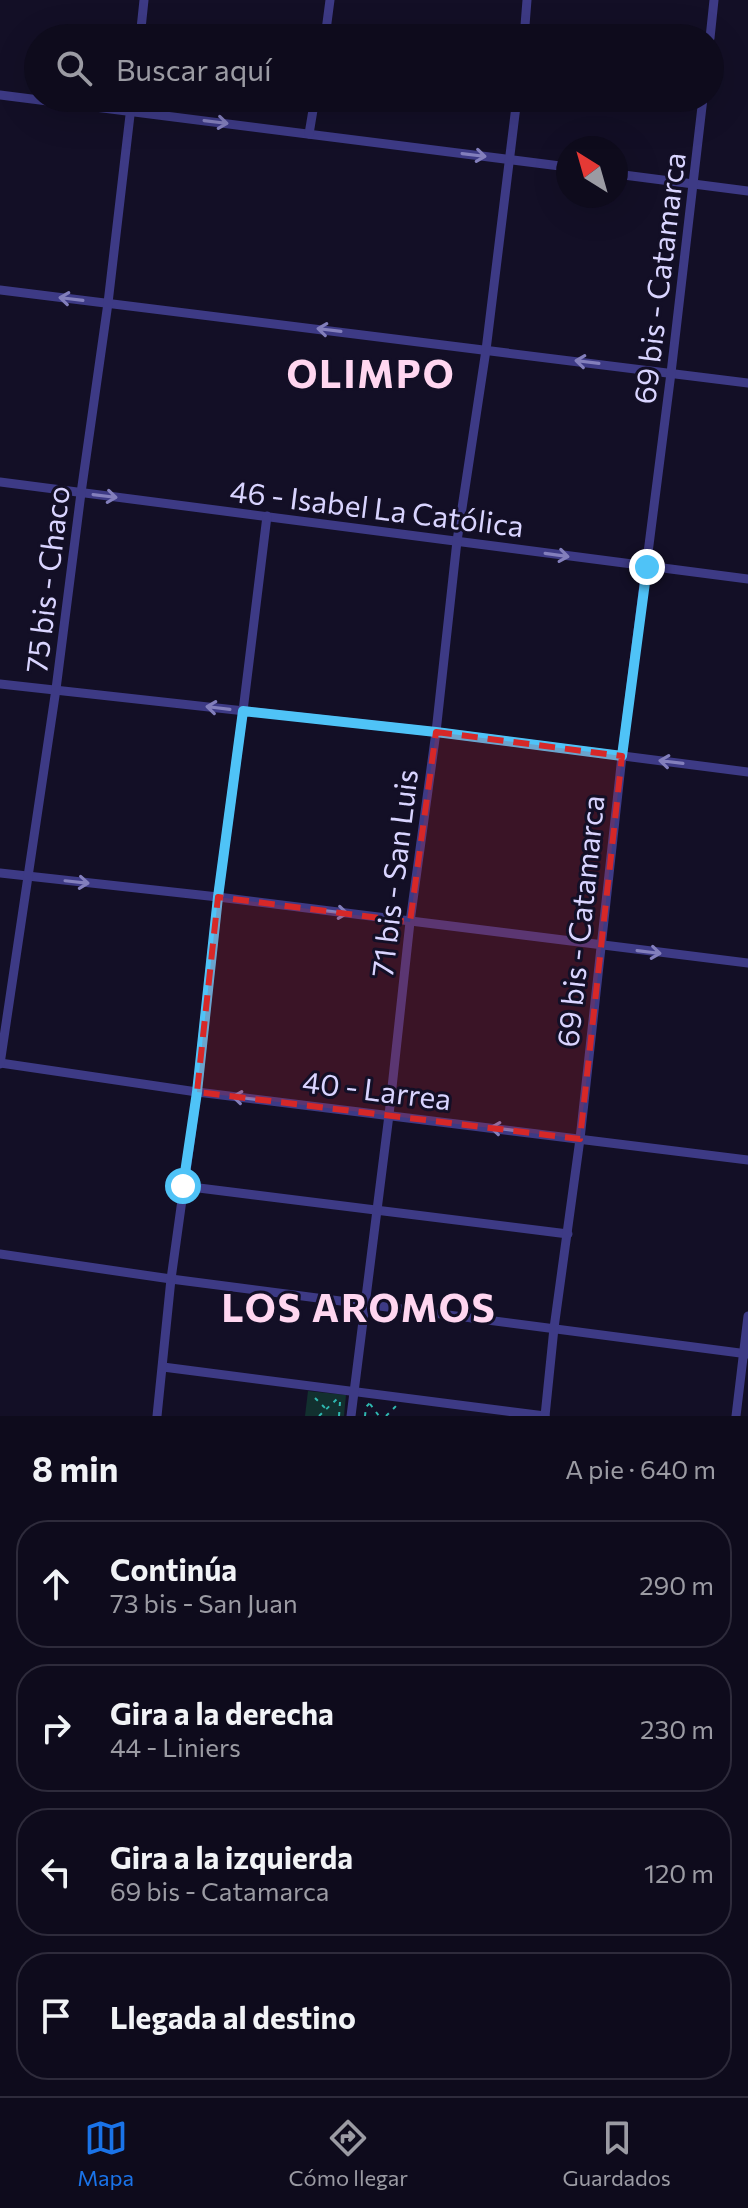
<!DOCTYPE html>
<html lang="es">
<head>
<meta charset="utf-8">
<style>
	body { margin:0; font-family:Commissioner,sans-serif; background:#171425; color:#f1f3f6 }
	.compass { position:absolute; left:556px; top:136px; width:72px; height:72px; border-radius:50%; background:#0e0b1c; box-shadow:0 8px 32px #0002; rotate:323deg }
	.stop { position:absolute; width:24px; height:24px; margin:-18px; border:6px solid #4fc3f7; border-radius:50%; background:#fff }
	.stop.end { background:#4fc3f7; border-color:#fff; box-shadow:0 2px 8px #0008 }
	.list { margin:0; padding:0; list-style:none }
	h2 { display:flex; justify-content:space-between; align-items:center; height:104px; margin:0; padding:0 32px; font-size:34px }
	h2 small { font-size:26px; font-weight:400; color:#9b9ba3 }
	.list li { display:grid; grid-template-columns:52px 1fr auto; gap:24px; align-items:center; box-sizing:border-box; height:128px; margin:0 16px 16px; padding:0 16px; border:2px solid #2e2b3b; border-radius:32px }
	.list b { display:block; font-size:30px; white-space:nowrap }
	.list p { margin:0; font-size:26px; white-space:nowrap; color:#9b9ba3 }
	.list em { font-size:26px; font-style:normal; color:#9b9ba3 }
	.icon { flex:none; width:44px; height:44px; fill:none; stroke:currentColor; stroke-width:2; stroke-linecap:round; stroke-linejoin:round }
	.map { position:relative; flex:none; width:748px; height:1416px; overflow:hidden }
	.search { position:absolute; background:#0e0b1c; box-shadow:0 8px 32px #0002; left:24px; right:24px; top:24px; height:88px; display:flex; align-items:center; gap:20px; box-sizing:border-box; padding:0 28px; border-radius:44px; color:#9b9ba3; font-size:30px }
	.sheet { height:680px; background:#0e0b1c }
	nav { display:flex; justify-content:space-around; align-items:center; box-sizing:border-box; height:112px; border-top:2px solid #2e2b3b; background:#0e0b1c; font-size:22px; color:#9b9ba3 }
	nav a { display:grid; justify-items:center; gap:4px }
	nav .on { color:#1a73e8 }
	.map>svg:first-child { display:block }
</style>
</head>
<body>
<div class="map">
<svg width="748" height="1416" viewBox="0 0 748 1416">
	<rect width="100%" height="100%" fill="#130f26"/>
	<polygon fill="#12302f" points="308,1391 346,1395 344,1416 305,1416"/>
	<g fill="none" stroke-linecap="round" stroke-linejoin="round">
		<g stroke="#2fb8b0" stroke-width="2" stroke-dasharray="4 6" stroke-linecap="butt">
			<polyline points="315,1398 325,1408"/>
			<polyline points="370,1404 379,1416"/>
			<polyline points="319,1416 337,1399"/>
			<polyline points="339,1416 340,1402"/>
			<polyline points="365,1416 366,1407 370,1403"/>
			<polyline points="386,1416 396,1406"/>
		</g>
		<g stroke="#3d3a85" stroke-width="9">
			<polyline points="140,38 144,0"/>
			<polyline points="325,38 330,0"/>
			<polyline points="524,38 527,0"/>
			<polyline points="710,38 714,0"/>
			<polyline points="0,95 568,167"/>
			<polyline points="309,134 315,98"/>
			<polyline points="616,174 748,191"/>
			<polyline points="0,290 748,383"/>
			<polyline points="0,482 748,579"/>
			<polyline points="0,684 436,732 748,772"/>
			<polyline points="0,873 218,897 748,963"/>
			<polyline points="0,1063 197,1092 748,1160"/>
			<polyline points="0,1064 56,689 81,493 108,303 132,98"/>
			<polyline points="183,1186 568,1234"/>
			<polyline points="0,1254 171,1279 748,1354"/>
			<polyline points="163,1367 545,1416"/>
			<polyline points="157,1416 171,1279 197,1092 218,897 243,711 267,516"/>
			<polyline points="351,1416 389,1115 410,922 436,732 457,541 486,350 517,98"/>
			<polyline points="545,1416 554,1328 580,1139 622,756 671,373 703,98"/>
			<polyline points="736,1416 748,1316"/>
		</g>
	</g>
	<defs><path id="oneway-shaft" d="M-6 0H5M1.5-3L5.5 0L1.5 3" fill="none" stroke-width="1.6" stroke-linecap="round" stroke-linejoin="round" transform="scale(2)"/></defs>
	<g stroke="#837fbc">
		<use href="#oneway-shaft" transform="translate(216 122) rotate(7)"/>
		<use href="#oneway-shaft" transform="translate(474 155) rotate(7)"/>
		<use href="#oneway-shaft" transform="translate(71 299) rotate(-173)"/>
		<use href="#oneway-shaft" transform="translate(329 330) rotate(-173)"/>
		<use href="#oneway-shaft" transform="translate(587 362) rotate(-173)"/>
		<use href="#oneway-shaft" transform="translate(105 496) rotate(7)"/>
		<use href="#oneway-shaft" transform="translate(557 555) rotate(8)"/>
		<use href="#oneway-shaft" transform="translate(218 708) rotate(-173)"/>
		<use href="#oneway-shaft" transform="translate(671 762) rotate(-173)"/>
		<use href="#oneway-shaft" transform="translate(77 882) rotate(6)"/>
		<use href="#oneway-shaft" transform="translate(336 912) rotate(7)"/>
		<use href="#oneway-shaft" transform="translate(649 952) rotate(7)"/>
		<use href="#oneway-shaft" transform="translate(244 1098) rotate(-173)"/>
		<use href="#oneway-shaft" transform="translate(502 1129) rotate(-173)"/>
	</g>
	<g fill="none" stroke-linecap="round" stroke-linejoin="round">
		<polyline stroke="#4fc3f7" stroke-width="10" points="183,1186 197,1092 218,897 243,711 436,732 622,756 647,567"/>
	</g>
	<path fill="#d62828" fill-opacity="0.2" stroke="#d62828" stroke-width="6" stroke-dasharray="16 10" stroke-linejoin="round" d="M436,732L622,756L580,1139L197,1092L218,897L410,922Z"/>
	<g text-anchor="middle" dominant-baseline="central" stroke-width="6" stroke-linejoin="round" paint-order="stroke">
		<g font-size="30" fill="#d9d4ff" stroke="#130f26">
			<text transform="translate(658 278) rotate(-83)">69 bis - Catamarca</text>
			<text transform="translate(377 507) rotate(7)">46 - Isabel La Católica</text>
			<text transform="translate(46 579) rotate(-83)">75 bis - Chaco</text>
			<text transform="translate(393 873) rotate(-83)">71 bis - San Luis</text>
			<text transform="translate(579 921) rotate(-84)">69 bis - Catamarca</text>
			<text transform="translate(377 1089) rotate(7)">40 - Larrea</text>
		</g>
		<g font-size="38" font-weight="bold" letter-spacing="2" fill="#ffd6f0" stroke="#130f26">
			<text x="371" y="372">OLIMPO</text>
			<text x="359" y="1306">LOS AROMOS</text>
		</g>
	</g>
</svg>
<svg class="compass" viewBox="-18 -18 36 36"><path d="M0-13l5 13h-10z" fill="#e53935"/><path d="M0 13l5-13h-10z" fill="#9b9ba3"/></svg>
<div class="stop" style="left:183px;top:1186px"></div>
<div class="stop end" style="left:647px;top:567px"></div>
<div class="search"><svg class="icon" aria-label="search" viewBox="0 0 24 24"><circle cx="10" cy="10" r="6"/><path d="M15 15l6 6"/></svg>Buscar aquí</div>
</div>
<section class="sheet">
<h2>8 min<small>A pie · 640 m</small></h2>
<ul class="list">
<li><svg class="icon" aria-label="ahead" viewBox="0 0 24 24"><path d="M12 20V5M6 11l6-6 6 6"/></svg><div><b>Continúa</b><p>73 bis - San Juan</p></div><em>290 m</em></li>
<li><svg class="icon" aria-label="right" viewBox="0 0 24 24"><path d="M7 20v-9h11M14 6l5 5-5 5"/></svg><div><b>Gira a la derecha</b><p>44 - Liniers</p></div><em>230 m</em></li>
<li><svg class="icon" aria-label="left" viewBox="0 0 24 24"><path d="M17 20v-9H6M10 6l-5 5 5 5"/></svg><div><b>Gira a la izquierda</b><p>69 bis - Catamarca</p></div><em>120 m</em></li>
<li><svg class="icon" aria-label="arrive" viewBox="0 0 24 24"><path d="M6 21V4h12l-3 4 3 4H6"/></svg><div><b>Llegada al destino</b></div></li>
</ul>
</section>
<nav>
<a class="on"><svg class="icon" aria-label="map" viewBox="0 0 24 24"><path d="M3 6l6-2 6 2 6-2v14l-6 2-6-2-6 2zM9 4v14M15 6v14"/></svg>Mapa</a>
<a><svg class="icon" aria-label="directions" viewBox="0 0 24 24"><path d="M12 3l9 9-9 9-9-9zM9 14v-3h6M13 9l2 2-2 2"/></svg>Cómo llegar</a>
<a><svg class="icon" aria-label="saved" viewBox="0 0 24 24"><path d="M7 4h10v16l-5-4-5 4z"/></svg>Guardados</a>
</nav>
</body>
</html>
